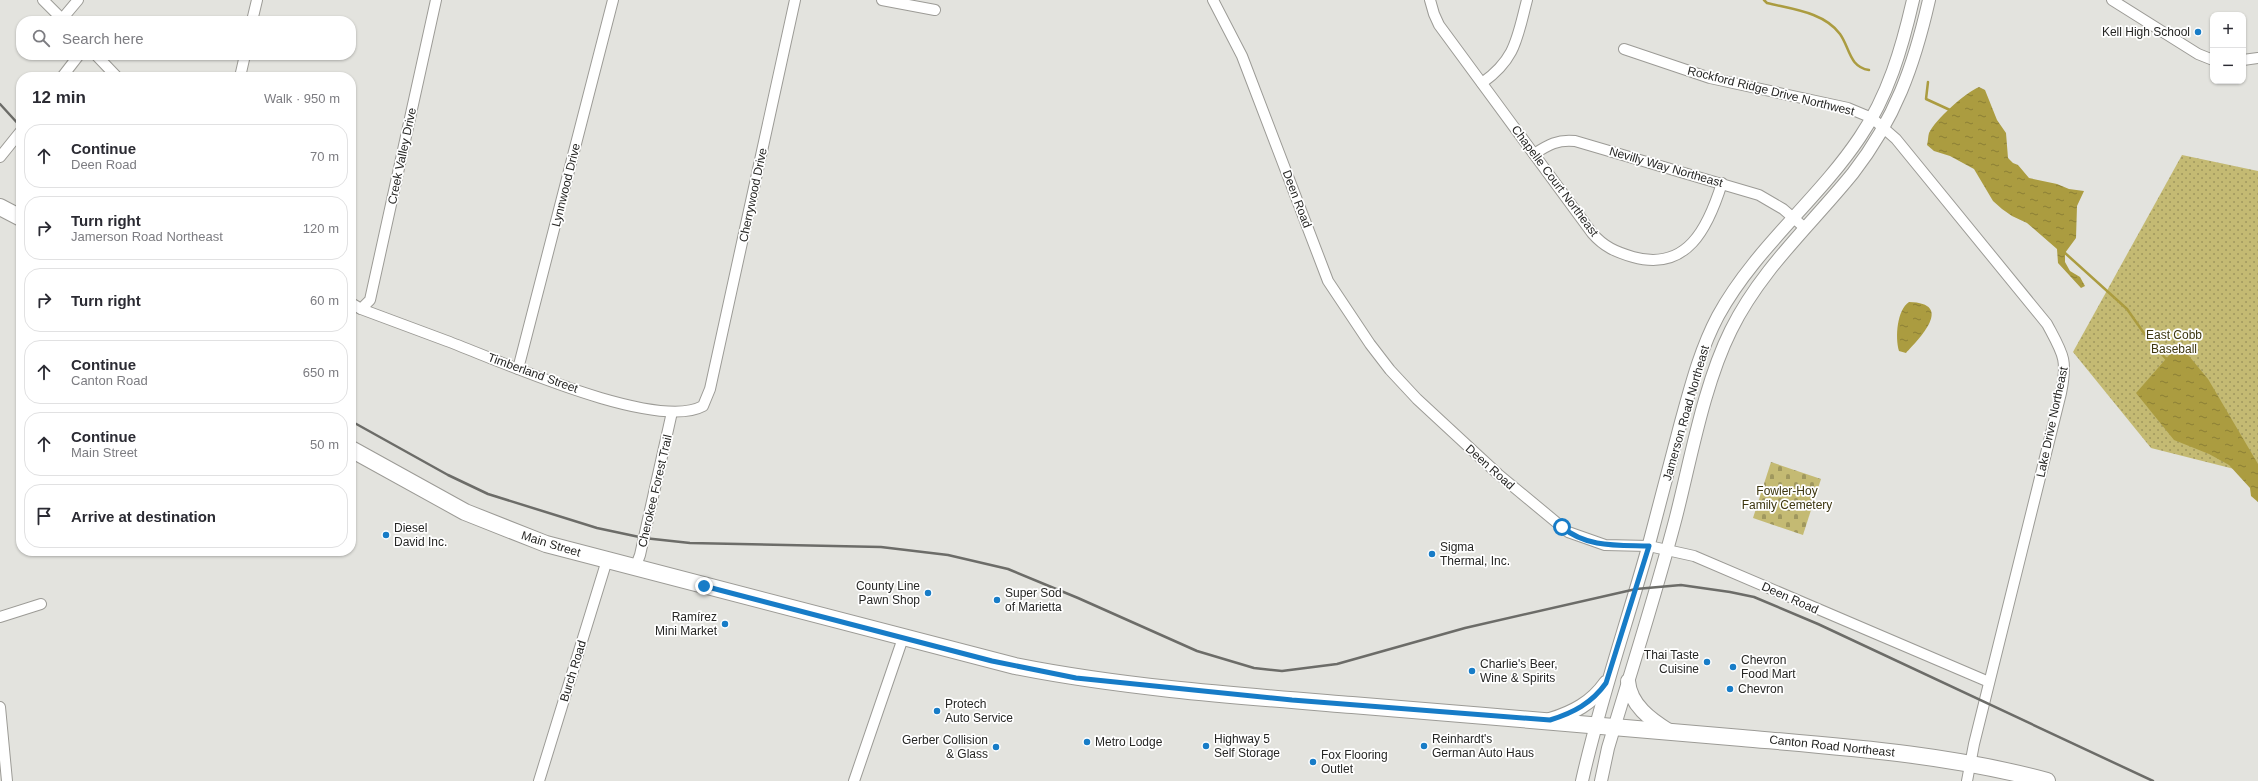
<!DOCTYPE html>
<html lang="en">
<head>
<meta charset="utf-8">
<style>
	body { margin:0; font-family:Helvetica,sans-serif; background:#f2f2f3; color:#2b2b33 }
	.controls { position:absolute; right:12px; top:12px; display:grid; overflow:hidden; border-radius:8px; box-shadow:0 1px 3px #0004 }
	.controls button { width:36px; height:36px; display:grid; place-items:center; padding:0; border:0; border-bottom:1px solid #e1e1e2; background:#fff; color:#2b2b33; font:20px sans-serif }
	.stop { position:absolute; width:12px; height:12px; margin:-9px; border:3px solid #177cc7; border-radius:50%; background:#fff }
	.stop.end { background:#177cc7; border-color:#fff; box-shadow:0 1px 4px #0008 }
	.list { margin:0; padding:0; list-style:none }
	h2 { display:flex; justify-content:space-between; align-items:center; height:52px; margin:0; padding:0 16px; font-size:17px }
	h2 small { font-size:13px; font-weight:400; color:#7c7c81 }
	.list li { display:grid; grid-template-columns:26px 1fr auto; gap:12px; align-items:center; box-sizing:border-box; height:64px; margin:0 8px 8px; padding:0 8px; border:1px solid #e1e1e2; border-radius:16px }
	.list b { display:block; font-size:15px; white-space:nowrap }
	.list p { margin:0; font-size:13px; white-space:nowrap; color:#7c7c81 }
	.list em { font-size:13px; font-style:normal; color:#7c7c81 }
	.icon { flex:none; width:22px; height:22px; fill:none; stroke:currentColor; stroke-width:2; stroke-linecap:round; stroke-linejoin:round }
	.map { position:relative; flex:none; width:2258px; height:781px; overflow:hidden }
	.search { position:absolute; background:#fff; box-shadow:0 1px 3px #0004; left:16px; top:16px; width:340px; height:44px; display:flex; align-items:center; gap:10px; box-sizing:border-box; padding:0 14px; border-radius:16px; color:#7c7c81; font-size:15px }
	.panel { position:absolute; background:#fff; box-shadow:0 1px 3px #0004; left:16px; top:72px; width:340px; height:484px; border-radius:16px }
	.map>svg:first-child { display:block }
</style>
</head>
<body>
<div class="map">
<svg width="2258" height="781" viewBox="0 0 2258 781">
	<defs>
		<pattern id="cemetery-stones" width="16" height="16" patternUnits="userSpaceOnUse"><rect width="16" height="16" fill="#c4ba73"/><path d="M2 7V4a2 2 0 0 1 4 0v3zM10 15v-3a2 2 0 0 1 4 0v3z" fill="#9f975e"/></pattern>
		<pattern id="park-dots" width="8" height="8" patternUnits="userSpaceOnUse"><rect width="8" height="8" fill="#c4ba73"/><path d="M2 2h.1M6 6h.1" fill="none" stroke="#9f975e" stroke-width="1.8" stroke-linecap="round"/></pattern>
		<pattern id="water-ripples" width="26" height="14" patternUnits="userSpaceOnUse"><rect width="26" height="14" fill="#ab9c40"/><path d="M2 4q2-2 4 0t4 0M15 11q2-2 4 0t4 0" fill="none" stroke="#8b7f35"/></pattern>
	</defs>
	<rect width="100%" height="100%" fill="#e3e3de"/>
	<polygon fill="url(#cemetery-stones)" points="1771,462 1821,479 1803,535 1753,518"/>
	<polygon fill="url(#park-dots)" points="2182,155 2258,171 2258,475 2151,448 2073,352"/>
	<g fill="url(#water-ripples)">
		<path d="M1979,87L1985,90L1997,120L2006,133L2008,158L2013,163L2018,165L2029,178L2057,184L2069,189L2084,191L2077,206L2076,238L2065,253V262L2070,271L2080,277L2085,286L2081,288L2058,263L2057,249L2027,223L2012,216L2002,209L1993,201L1974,169L1950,156L1934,151L1927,145C1928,142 1928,136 1929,133C1935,120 1966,92 1979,87Z"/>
		<path d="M1909,302C1955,303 1919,339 1906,353L1899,351C1895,337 1897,310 1909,302Z"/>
		<polygon points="2179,344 2208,379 2258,464 2258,502 2251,496 2250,488 2229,465 2209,454 2174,440 2136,393"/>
	</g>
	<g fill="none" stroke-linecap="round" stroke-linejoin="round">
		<g stroke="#ab9c40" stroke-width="2.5">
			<path d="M1764,0L1767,3C1791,9 1824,12 1840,34C1850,48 1849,67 1869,70"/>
			<polyline points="1928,82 1926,99 1950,110"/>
			<polyline points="2065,253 2127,309 2148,339 2168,361"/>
		</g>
		<g stroke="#9c9b96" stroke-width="12">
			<g id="minor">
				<polyline points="43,0 64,21"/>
				<polyline points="882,0 935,10"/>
				<polyline points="1213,0 1242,56 1328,281 1370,344 1390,370 1417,399 1498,474 1568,532 1605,545 1649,546 1694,556 1989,682"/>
				<path d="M1430,0L1434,14L1439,25L1592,233C1604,247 1616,252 1633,257C1687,272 1708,228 1722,183"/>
				<polyline points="2112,0 2198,54 2213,60"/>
				<polyline points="62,19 78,0"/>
				<polyline points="252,21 257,0"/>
				<path d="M1624,49L1710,78L1848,108L1872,118L1896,139L2047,324C2063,354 2068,359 2061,393L1974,744L1967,781"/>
				<polyline points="96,55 117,77"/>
				<polyline points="2243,60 2258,58"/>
				<polyline points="62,77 79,55"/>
				<polyline points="240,77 245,55"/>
				<path d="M1482,83C1516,59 1517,38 1527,0"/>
				<path d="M1534,154C1548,145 1558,139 1575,141L1759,195L1783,209L1805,228"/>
				<polyline points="0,157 21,131"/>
				<path d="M351,303L361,309C390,320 418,330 447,341C498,360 656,432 703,406L710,389L795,0"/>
				<polyline points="361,309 370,300 436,0"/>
				<polyline points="518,369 613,0"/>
				<polyline points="635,568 640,555 672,412"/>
				<polyline points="0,617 41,604"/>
				<polyline points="0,707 7,781"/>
				<polyline points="539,781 607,560"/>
				<polyline points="854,781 903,638"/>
			</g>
		</g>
		<g stroke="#9c9b96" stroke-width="14">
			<g id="tertiary">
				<path d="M1582,781C1600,700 1627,623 1649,544C1660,503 1670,463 1681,422C1691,386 1700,350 1718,316C1755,248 1818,200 1860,137C1888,96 1902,48 1913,0"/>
				<path d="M1601,781L1608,748C1631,671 1656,594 1676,517C1691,458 1704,384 1731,330C1761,269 1811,225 1853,173C1895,119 1914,66 1929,0"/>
			</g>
		</g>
		<g stroke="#9c9b96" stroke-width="16">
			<g id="secondary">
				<path d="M1628,681C1630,705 1651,720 1669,731"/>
				<path d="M1550,720C1573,713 1592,703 1606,683"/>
			</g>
		</g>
		<g stroke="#9c9b96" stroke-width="18">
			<g id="primary">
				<polyline points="0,207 21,218"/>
				<path d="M351,449L465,512L546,544L1015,666C1126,688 1240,696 1352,705C1482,716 1612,726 1742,738C1845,747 1948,754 2047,781"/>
			</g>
		</g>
		<use href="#minor" stroke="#fff" stroke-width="10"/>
		<use href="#tertiary" stroke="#fff" stroke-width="12"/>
		<use href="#secondary" stroke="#fff" stroke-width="14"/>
		<use href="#primary" stroke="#fff" stroke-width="16"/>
		<g stroke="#6c6c68" stroke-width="2.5">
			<polyline points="0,104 21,127"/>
			<polyline points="351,421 448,475 488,494 597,528 644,538 690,543 881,547 948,555 1008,569 1078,598 1197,651 1254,668 1282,671 1337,664 1465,628 1636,589 1681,585 1730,592 1754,597 1818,624 2153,781"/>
		</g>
	</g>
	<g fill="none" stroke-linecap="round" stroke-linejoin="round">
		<path stroke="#177cc7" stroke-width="5" d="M704,586L992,661L1076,678L1292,700L1550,720C1573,713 1592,703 1606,683L1649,546C1618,545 1587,548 1562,527"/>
	</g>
	<g fill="#177cc7" stroke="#fff" stroke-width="1.5">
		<circle cx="2198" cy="32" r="4"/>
		<circle cx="386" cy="535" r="4"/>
		<circle cx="1432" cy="554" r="4"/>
		<circle cx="928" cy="593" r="4"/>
		<circle cx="997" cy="600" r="4"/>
		<circle cx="725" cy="624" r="4"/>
		<circle cx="1707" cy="662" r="4"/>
		<circle cx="1733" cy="667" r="4"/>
		<circle cx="1472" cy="671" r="4"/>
		<circle cx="1730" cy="689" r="4"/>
		<circle cx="937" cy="711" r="4"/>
		<circle cx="1087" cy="742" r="4"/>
		<circle cx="1206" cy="746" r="4"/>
		<circle cx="1424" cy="746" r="4"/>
		<circle cx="996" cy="747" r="4"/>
		<circle cx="1313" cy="762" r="4"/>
	</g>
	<g text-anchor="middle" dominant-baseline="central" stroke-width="3.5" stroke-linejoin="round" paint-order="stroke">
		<g font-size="12" fill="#262624" stroke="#fff" text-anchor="start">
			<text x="2190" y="32" text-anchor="end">Kell High School</text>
			<text x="394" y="528">Diesel<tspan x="394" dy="14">David Inc.</tspan></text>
			<text x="1440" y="547">Sigma<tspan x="1440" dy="14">Thermal, Inc.</tspan></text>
			<text x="920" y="586" text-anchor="end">County Line<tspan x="920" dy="14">Pawn Shop</tspan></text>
			<text x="1005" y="593">Super Sod<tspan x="1005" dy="14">of Marietta</tspan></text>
			<text x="717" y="617" text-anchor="end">Ramírez<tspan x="717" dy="14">Mini Market</tspan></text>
			<text x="1699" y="655" text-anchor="end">Thai Taste<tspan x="1699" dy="14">Cuisine</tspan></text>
			<text x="1741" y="660">Chevron<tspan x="1741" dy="14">Food Mart</tspan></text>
			<text x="1480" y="664">Charlie's Beer,<tspan x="1480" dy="14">Wine &amp; Spirits</tspan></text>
			<text x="1738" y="689">Chevron</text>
			<text x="945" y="704">Protech<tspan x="945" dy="14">Auto Service</tspan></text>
			<text x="1214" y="739">Highway 5<tspan x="1214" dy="14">Self Storage</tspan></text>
			<text x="1432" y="739">Reinhardt's<tspan x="1432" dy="14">German Auto Haus</tspan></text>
			<text x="988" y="740" text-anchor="end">Gerber Collision<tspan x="988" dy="14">&amp; Glass</tspan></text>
			<text x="1095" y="742">Metro Lodge</text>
			<text x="1321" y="755">Fox Flooring<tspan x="1321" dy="14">Outlet</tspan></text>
		</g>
		<g font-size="12" fill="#262624" stroke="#fff">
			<text transform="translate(1771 91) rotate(14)">Rockford Ridge Drive Northwest</text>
			<text transform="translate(402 156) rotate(-78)">Creek Valley Drive</text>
			<text transform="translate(1666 167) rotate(16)">Nevilly Way Northeast</text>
			<text transform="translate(1555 181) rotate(53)">Chapelle Court Northeast</text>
			<text transform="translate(566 185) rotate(-76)">Lynnwood Drive</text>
			<text transform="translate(753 195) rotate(-78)">Cherrywood Drive</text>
			<text transform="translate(1297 199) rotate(69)">Deen Road</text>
			<text transform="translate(533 373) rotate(20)">Timberland Street</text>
			<text transform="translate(1686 413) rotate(-74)">Jamerson Road Northeast</text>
			<text transform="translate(2052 422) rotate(-78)">Lake Drive Northeast</text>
			<text transform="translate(1490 467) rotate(42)">Deen Road</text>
			<text transform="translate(655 491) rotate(-77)">Cherokee Forest Trail</text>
			<text transform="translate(551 544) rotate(17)">Main Street</text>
			<text transform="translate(1790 598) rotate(24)">Deen Road</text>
			<text transform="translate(573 671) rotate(-73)">Burch Road</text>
			<text transform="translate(1832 746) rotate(6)">Canton Road Northeast</text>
		</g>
		<g font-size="12" fill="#3d360f" stroke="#fff">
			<text x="2174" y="335">East Cobb<tspan x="2174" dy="14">Baseball</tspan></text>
			<text x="1787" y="491">Fowler-Hoy<tspan x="1787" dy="14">Family Cemetery</tspan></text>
		</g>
	</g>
</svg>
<div class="controls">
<button>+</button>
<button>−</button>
</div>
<div class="stop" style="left:1562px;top:527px"></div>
<div class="stop end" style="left:704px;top:586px"></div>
<div class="search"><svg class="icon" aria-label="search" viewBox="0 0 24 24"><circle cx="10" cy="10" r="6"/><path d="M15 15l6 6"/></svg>Search here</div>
<section class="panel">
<h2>12 min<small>Walk · 950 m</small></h2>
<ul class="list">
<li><svg class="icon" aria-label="ahead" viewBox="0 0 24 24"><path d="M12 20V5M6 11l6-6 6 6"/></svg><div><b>Continue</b><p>Deen Road</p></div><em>70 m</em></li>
<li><svg class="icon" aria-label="right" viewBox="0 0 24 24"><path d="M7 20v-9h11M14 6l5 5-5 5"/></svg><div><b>Turn right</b><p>Jamerson Road Northeast</p></div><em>120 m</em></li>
<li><svg class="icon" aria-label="right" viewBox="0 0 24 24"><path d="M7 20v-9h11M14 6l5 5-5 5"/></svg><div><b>Turn right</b></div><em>60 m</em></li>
<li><svg class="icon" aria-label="ahead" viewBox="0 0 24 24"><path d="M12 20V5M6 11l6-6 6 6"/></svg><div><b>Continue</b><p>Canton Road</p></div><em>650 m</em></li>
<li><svg class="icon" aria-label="ahead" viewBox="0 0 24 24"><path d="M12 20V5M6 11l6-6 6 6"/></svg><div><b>Continue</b><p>Main Street</p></div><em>50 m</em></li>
<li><svg class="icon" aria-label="arrive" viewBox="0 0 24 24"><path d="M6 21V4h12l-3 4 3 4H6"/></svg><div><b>Arrive at destination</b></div></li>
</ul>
</section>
</div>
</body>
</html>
